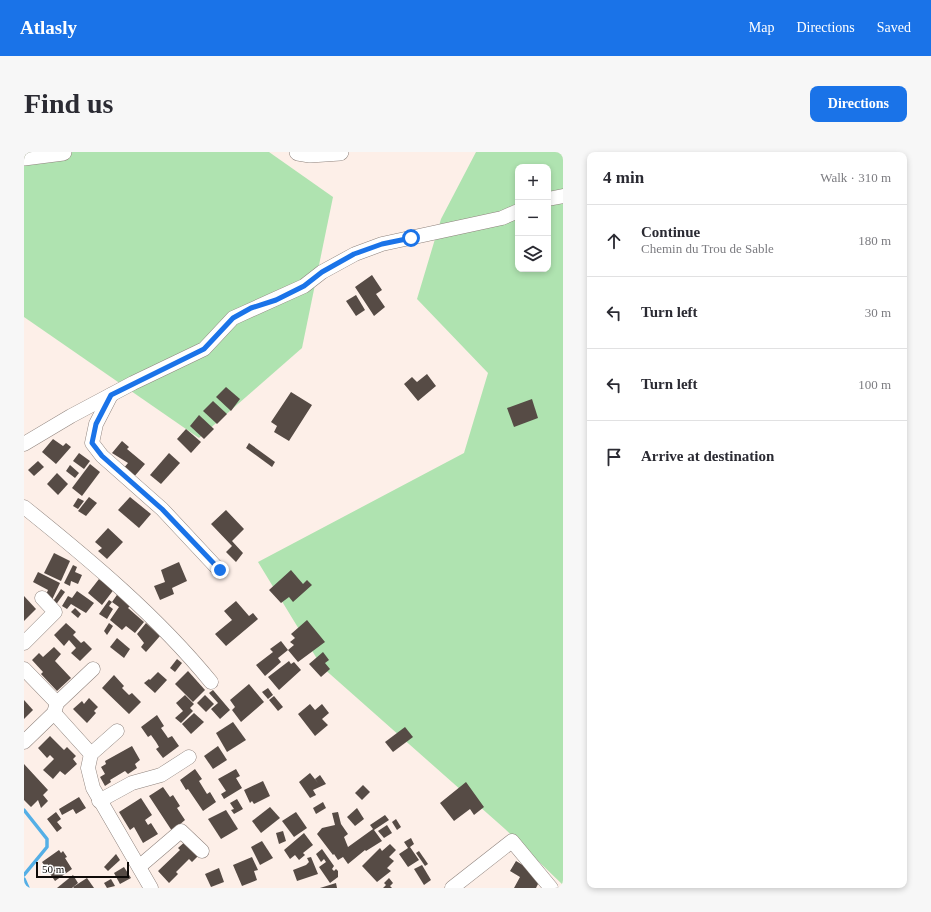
<!DOCTYPE html>
<html lang="en">
<head>
<meta charset="utf-8">
<style>
	body { margin:0; font-family:"Times New Roman",serif; background:#f7f7f7; color:#2b2b33 }
	.controls { position:absolute; right:12px; top:12px; display:grid; overflow:hidden; border-radius:8px; box-shadow:0 2px 6px #0003 }
	.controls button { width:36px; height:36px; display:grid; place-items:center; padding:0; border:0; border-bottom:1px solid #e1e1e2; background:#fff; color:#2b2b33; font:20px sans-serif }
	.scale { position:absolute; left:12px; bottom:10px; width:93px; box-sizing:border-box; padding-left:4px; border:2px solid #0e0a08; border-top:0; font-size:11px; line-height:14px; white-space:nowrap; color:#0e0a08; -webkit-text-stroke:3px #fff; paint-order:stroke }
	.stop { position:absolute; width:12px; height:12px; margin:-9px; border:3px solid #1a73e8; border-radius:50%; background:#fff }
	.stop.end { background:#1a73e8; border-color:#fff; box-shadow:0 1px 4px #0008 }
	.list { margin:0; padding:0; list-style:none }
	h2 { display:flex; justify-content:space-between; align-items:center; height:52px; margin:0; padding:0 16px; font-size:17px }
	h2 small { font-size:13px; font-weight:400; color:#7c7c81 }
	.list li { display:grid; grid-template-columns:26px 1fr auto; gap:12px; align-items:center; box-sizing:border-box; height:72px; padding:0 16px; border-top:1px solid #e1e1e2 }
	.list b { display:block; font-size:15px; white-space:nowrap }
	.list p { margin:0; font-size:13px; white-space:nowrap; color:#7c7c81 }
	.list em { font-size:13px; font-style:normal; color:#7c7c81 }
	.icon { flex:none; width:22px; height:22px; fill:none; stroke:currentColor; stroke-width:2; stroke-linecap:round; stroke-linejoin:round }
	.map { position:relative; flex:none; width:539px; height:736px; overflow:hidden; border-radius:8px }
	header { display:flex; align-items:center; gap:24px; box-sizing:border-box; height:56px; padding:0 20px; background:#1a73e8; color:#fff }
	header strong { font-size:19px }
	nav { display:flex; gap:22px; margin-inline-start:auto; font-size:14px }
	.intro { display:flex; align-items:center; justify-content:space-between; box-sizing:border-box; height:96px; padding:0 24px }
	h1 { margin:0; font-size:28px }
	.button { padding:10px 18px; border-radius:8px; background:#1a73e8; color:#fff; font-size:14px; font-weight:700 }
	main { display:flex; gap:24px; padding:0 24px }
	aside { flex:1; background:#fff; border-radius:8px; box-shadow:0 2px 6px #0003 }
	.map>svg:first-child { display:block }
</style>
</head>
<body>
<header>
<strong>Atlasly</strong>
<nav><a>Map</a><a>Directions</a><a>Saved</a></nav>
</header>
<div class="intro"><h1>Find us</h1><a class="button">Directions</a></div>
<main>
<div class="map">
<svg width="539" height="736" viewBox="0 0 539 736">
	<rect width="100%" height="100%" fill="#fdefe8"/>
	<g fill="#afe3b0" fill-rule="evenodd">
		<polygon points="0,0 245,0 309,45 278,196 175,286 0,165"/>
		<path d="M452,0H539V733L481,677L298,515L234,410L440,301L464,221L393,147L417,67ZM494,15H524V117H494Z"/>
	</g>
	<g fill="none" stroke-linecap="round" stroke-linejoin="round">
		<g stroke="#54afe6" stroke-width="3.5">
			<polyline points="0,658 23,687 23,695 0,723"/>
			<polyline points="0,727 4,736"/>
		</g>
	</g>
	<g fill="#564b45">
		<polygon points="348,123 358,138 352,142 361,155 350,164 331,135"/>
		<polygon points="332,143 341,158 332,164 322,149"/>
		<polygon points="403,222 412,234 394,249 380,232 388,225 393,230"/>
		<polygon points="202,235 216,247 207,259 192,245"/>
		<polygon points="267,240 288,253 265,289 250,280 253,274 247,270"/>
		<polygon points="508,247 514,266 490,275 483,256"/>
		<polygon points="189,249 203,262 193,272 179,259"/>
		<polygon points="175,263 190,277 180,287 166,274"/>
		<polygon points="162,277 177,290 167,301 153,287"/>
		<polygon points="29,287 39,294 42,291 47,295 32,312 18,300"/>
		<polygon points="98,289 105,295 103,297 121,312 109,326 99,317 104,311 88,301"/>
		<polygon points="225,291 251,310 248,315 222,296"/>
		<polygon points="55,301 66,309 60,317 49,309"/>
		<polygon points="145,301 156,311 137,332 126,323"/>
		<polygon points="14,309 20,315 10,324 4,318"/>
		<polygon points="66,312 76,320 58,344 48,336"/>
		<polygon points="46,313 55,321 51,326 42,319"/>
		<polygon points="33,321 44,332 34,343 23,332"/>
		<polygon points="65,345 73,351 62,364 54,359"/>
		<polygon points="106,345 127,362 115,376 94,358"/>
		<polygon points="54,346 60,349 54,357 49,354"/>
		<polygon points="202,358 220,377 208,389 219,401 212,410 202,400 208,394 187,372"/>
		<polygon points="84,376 99,390 83,407 74,399 78,396 71,390"/>
		<polygon points="30,401 46,409 37,429 20,421"/>
		<polygon points="155,410 163,429 148,436 150,442 136,448 130,434 141,430 137,418"/>
		<polygon points="49,413 53,415 51,420 58,423 54,432 47,429 46,434 40,431"/>
		<polygon points="267,418 279,432 283,428 288,433 269,450 265,445 257,451 245,438"/>
		<polygon points="14,420 36,431 27,450 21,445 24,438 9,430"/>
		<polygon points="75,427 79,430 81,428 91,436 78,453 64,441"/>
		<polygon points="37,437 41,440 31,454 28,451"/>
		<polygon points="53,439 70,451 62,461 47,452 43,457 38,454 44,444 48,446"/>
		<polygon points="95,440 108,452 104,456 120,470 111,481 102,474 98,478 86,468 95,455 88,450"/>
		<polygon points="0,444 12,457 0,469"/>
		<polygon points="85,448 88,450 85,454 89,457 83,467 75,462"/>
		<polygon points="212,449 225,464 229,461 234,467 202,494 191,482 208,468 200,459"/>
		<polygon points="51,456 57,462 54,466 47,460"/>
		<polygon points="283,468 301,490 274,510 264,498 270,493 266,490 271,486 267,482"/>
		<polygon points="42,471 52,480 49,483 57,491 60,489 68,497 56,509 47,501 52,496 45,488 40,494 30,483"/>
		<polygon points="85,471 89,474 83,483 80,479"/>
		<polygon points="122,471 136,484 122,500 117,495 120,491 113,482"/>
		<polygon points="93,486 106,497 100,506 86,495"/>
		<polygon points="257,489 264,498 254,506 257,510 241,524 232,513 249,500 246,497"/>
		<polygon points="30,495 37,502 31,509 47,526 33,539 17,522 19,520 8,508 15,501 19,505"/>
		<polygon points="299,500 305,508 301,511 306,517 297,525 285,512"/>
		<polygon points="153,507 158,511 151,520 146,516"/>
		<polygon points="265,509 267,512 270,510 277,518 255,538 244,525"/>
		<polygon points="164,519 181,538 169,550 151,532"/>
		<polygon points="134,520 143,528 131,541 120,531 125,527 126,528"/>
		<polygon points="90,523 100,534 98,536 105,543 108,541 117,550 105,562 78,536"/>
		<polygon points="225,532 240,550 217,570 208,558 211,555 206,548"/>
		<polygon points="244,536 249,543 244,547 238,540"/>
		<polygon points="189,538 206,558 196,567 187,557 194,551 185,541"/>
		<polygon points="161,543 170,552 166,556 169,559 157,571 151,566 159,559 152,551"/>
		<polygon points="181,543 190,552 182,560 173,551"/>
		<polygon points="250,544 259,555 254,559 245,548"/>
		<polygon points="65,546 74,555 70,559 72,561 63,571 49,557 58,549 60,552"/>
		<polygon points="0,548 9,558 0,567"/>
		<polygon points="286,552 291,558 298,552 305,561 298,567 304,573 291,584 274,562"/>
		<polygon points="170,561 180,570 167,582 158,572"/>
		<polygon points="133,563 140,574 137,576 142,583 144,586 148,584 155,594 139,606 132,597 135,595 132,590 127,583 124,585 117,575"/>
		<polygon points="209,570 222,588 203,600 192,581"/>
		<polygon points="381,575 389,585 369,600 361,590"/>
		<polygon points="26,584 40,598 43,595 52,604 49,607 53,612 41,623 36,619 29,627 19,618 30,607 26,603 23,606 14,596"/>
		<polygon points="108,594 116,608 111,612 113,616 104,622 101,619 86,628 87,630 81,634 76,625 81,622 77,615 82,612 81,609"/>
		<polygon points="194,594 203,608 189,617 180,604"/>
		<polygon points="0,612 24,638 19,643 24,649 17,656 14,648 7,655 0,648"/>
		<polygon points="171,617 178,627 175,629 183,642 186,640 192,650 179,659 164,637 162,638 156,628"/>
		<polygon points="212,617 216,624 212,626 218,636 200,647 197,642 202,639 194,627"/>
		<polygon points="286,621 294,631 291,627 296,623 302,632 289,638 292,643 286,646 275,630"/>
		<polygon points="239,629 246,644 230,652 228,649 226,651 220,638"/>
		<polygon points="442,630 460,655 450,663 446,657 430,669 416,651"/>
		<polygon points="339,633 346,640 338,648 331,641"/>
		<polygon points="139,635 146,645 149,643 156,654 153,656 161,668 148,679 125,644"/>
		<polygon points="55,645 62,656 52,662 49,657 38,663 35,657"/>
		<polygon points="117,646 128,663 121,668 124,673 127,671 134,682 119,691 110,675 106,678 95,660"/>
		<polygon points="213,647 219,657 210,662 207,658 210,657 206,651"/>
		<polygon points="299,650 302,656 292,662 289,656"/>
		<polygon points="246,655 256,666 237,681 228,669"/>
		<polygon points="333,656 340,667 331,674 323,665"/>
		<polygon points="202,658 214,677 197,687 184,667"/>
		<polygon points="32,660 37,667 33,670 38,676 33,680 23,667"/>
		<polygon points="272,660 283,676 270,685 258,669"/>
		<polygon points="314,660 317,672 324,682 320,685 324,695 349,677 346,673 361,663 365,668 350,678 358,689 342,699 341,698 324,712 319,705 314,708 310,702 309,703 293,682 298,676 311,673 308,661"/>
		<polygon points="372,667 377,675 373,678 368,670"/>
		<polygon points="363,673 368,681 360,686 354,679"/>
		<polygon points="259,679 262,689 255,692 252,681"/>
		<polygon points="280,681 289,693 279,701 281,703 275,708 271,703 266,707 260,698"/>
		<polygon points="387,686 390,692 386,695 395,708 384,715 375,702 384,696 380,690"/>
		<polygon points="164,687 177,701 168,710 165,707 152,720 154,722 145,731 134,719 156,698 154,696"/>
		<polygon points="238,689 249,706 236,713 227,695"/>
		<polygon points="366,692 372,698 365,705 370,709 363,716 367,719 353,730 338,714 356,696 358,699"/>
		<polygon points="298,697 310,714 308,717 310,719 312,717 314,719 314,725 306,731 295,715 302,710 300,707 297,710 292,702"/>
		<polygon points="35,698 37,701 39,699 43,705 41,706 48,717 31,729 18,710"/>
		<polygon points="395,699 404,712 401,714 392,701"/>
		<polygon points="92,702 96,708 84,719 80,715"/>
		<polygon points="228,705 234,718 230,719 233,728 218,734 209,713"/>
		<polygon points="287,705 294,722 273,729 269,718 282,713 285,710 283,706"/>
		<polygon points="492,709 512,721 514,732 512,736 490,736 496,725 486,719"/>
		<polygon points="398,713 407,728 400,733 390,717"/>
		<polygon points="100,715 107,726 96,732 90,721"/>
		<polygon points="195,716 200,730 187,735 181,722"/>
		<polygon points="49,723 54,731 48,736 33,736"/>
		<polygon points="63,726 70,736 50,736 49,735"/>
		<polygon points="365,726 369,731 366,734 368,736 359,736 362,733 360,731"/>
		<polygon points="87,727 91,734 83,736 80,731"/>
		<polygon points="312,731 313,736 296,736"/>
	</g>
	<g fill="none" stroke-linecap="round" stroke-linejoin="round">
		<g stroke="#8f837d" stroke-width="15">
			<g id="minor">
				<polyline points="524,47 539,44"/>
				<polyline points="87,243 72,272 68,291 78,304 138,357 195,418"/>
				<polyline points="0,292 47,264 109,231 180,197 209,166 280,134 298,120 331,102 358,92 478,66 494,59"/>
				<path d="M0,355C66,408 133,464 187,530"/>
				<polyline points="0,491 31,460 18,446"/>
				<polyline points="0,517 33,551"/>
				<polyline points="30,561 67,602"/>
				<polyline points="93,579 67,602 64,616 69,636 127,736"/>
				<polyline points="0,590 30,561 33,551 69,517"/>
				<polyline points="75,649 108,631 137,623 165,605"/>
				<polyline points="116,714 157,679 178,699"/>
				<polyline points="428,736 488,689 527,736"/>
			</g>
		</g>
		<g stroke="#8f837d" stroke-width="18">
			<g id="major">
				<polyline points="274,0 286,2 316,0"/>
				<polyline points="0,5 39,0"/>
			</g>
		</g>
		<use href="#minor" stroke="#fff" stroke-width="14"/>
		<use href="#major" stroke="#fff" stroke-width="17"/>
	</g>
	<g fill="none" stroke-linecap="round" stroke-linejoin="round">
		<polyline stroke="#1a73e8" stroke-width="5" points="196,418 138,357 78,304 68,291 72,272 87,243 180,197 209,166 227,156 252,148 280,134 298,120 330,102 358,92 387,86"/>
	</g>
</svg>
<div class="controls">
<button>+</button>
<button>−</button>
<button><svg class="icon" aria-label="layers" viewBox="0 0 24 24"><path d="M12 4l9 5-9 5-9-5zM3 14l9 5 9-5"/></svg></button>
</div>
<div class="scale">50 m</div>
<div class="stop" style="left:387px;top:86px"></div>
<div class="stop end" style="left:196px;top:418px"></div>
</div>
<aside>
<h2>4 min<small>Walk · 310 m</small></h2>
<ul class="list">
<li><svg class="icon" aria-label="ahead" viewBox="0 0 24 24"><path d="M12 20V5M6 11l6-6 6 6"/></svg><div><b>Continue</b><p>Chemin du Trou de Sable</p></div><em>180 m</em></li>
<li><svg class="icon" aria-label="left" viewBox="0 0 24 24"><path d="M17 20v-9H6M10 6l-5 5 5 5"/></svg><div><b>Turn left</b></div><em>30 m</em></li>
<li><svg class="icon" aria-label="left" viewBox="0 0 24 24"><path d="M17 20v-9H6M10 6l-5 5 5 5"/></svg><div><b>Turn left</b></div><em>100 m</em></li>
<li><svg class="icon" aria-label="arrive" viewBox="0 0 24 24"><path d="M6 21V4h12l-3 4 3 4H6"/></svg><div><b>Arrive at destination</b></div></li>
</ul>
</aside>
</main>
</body>
</html>
